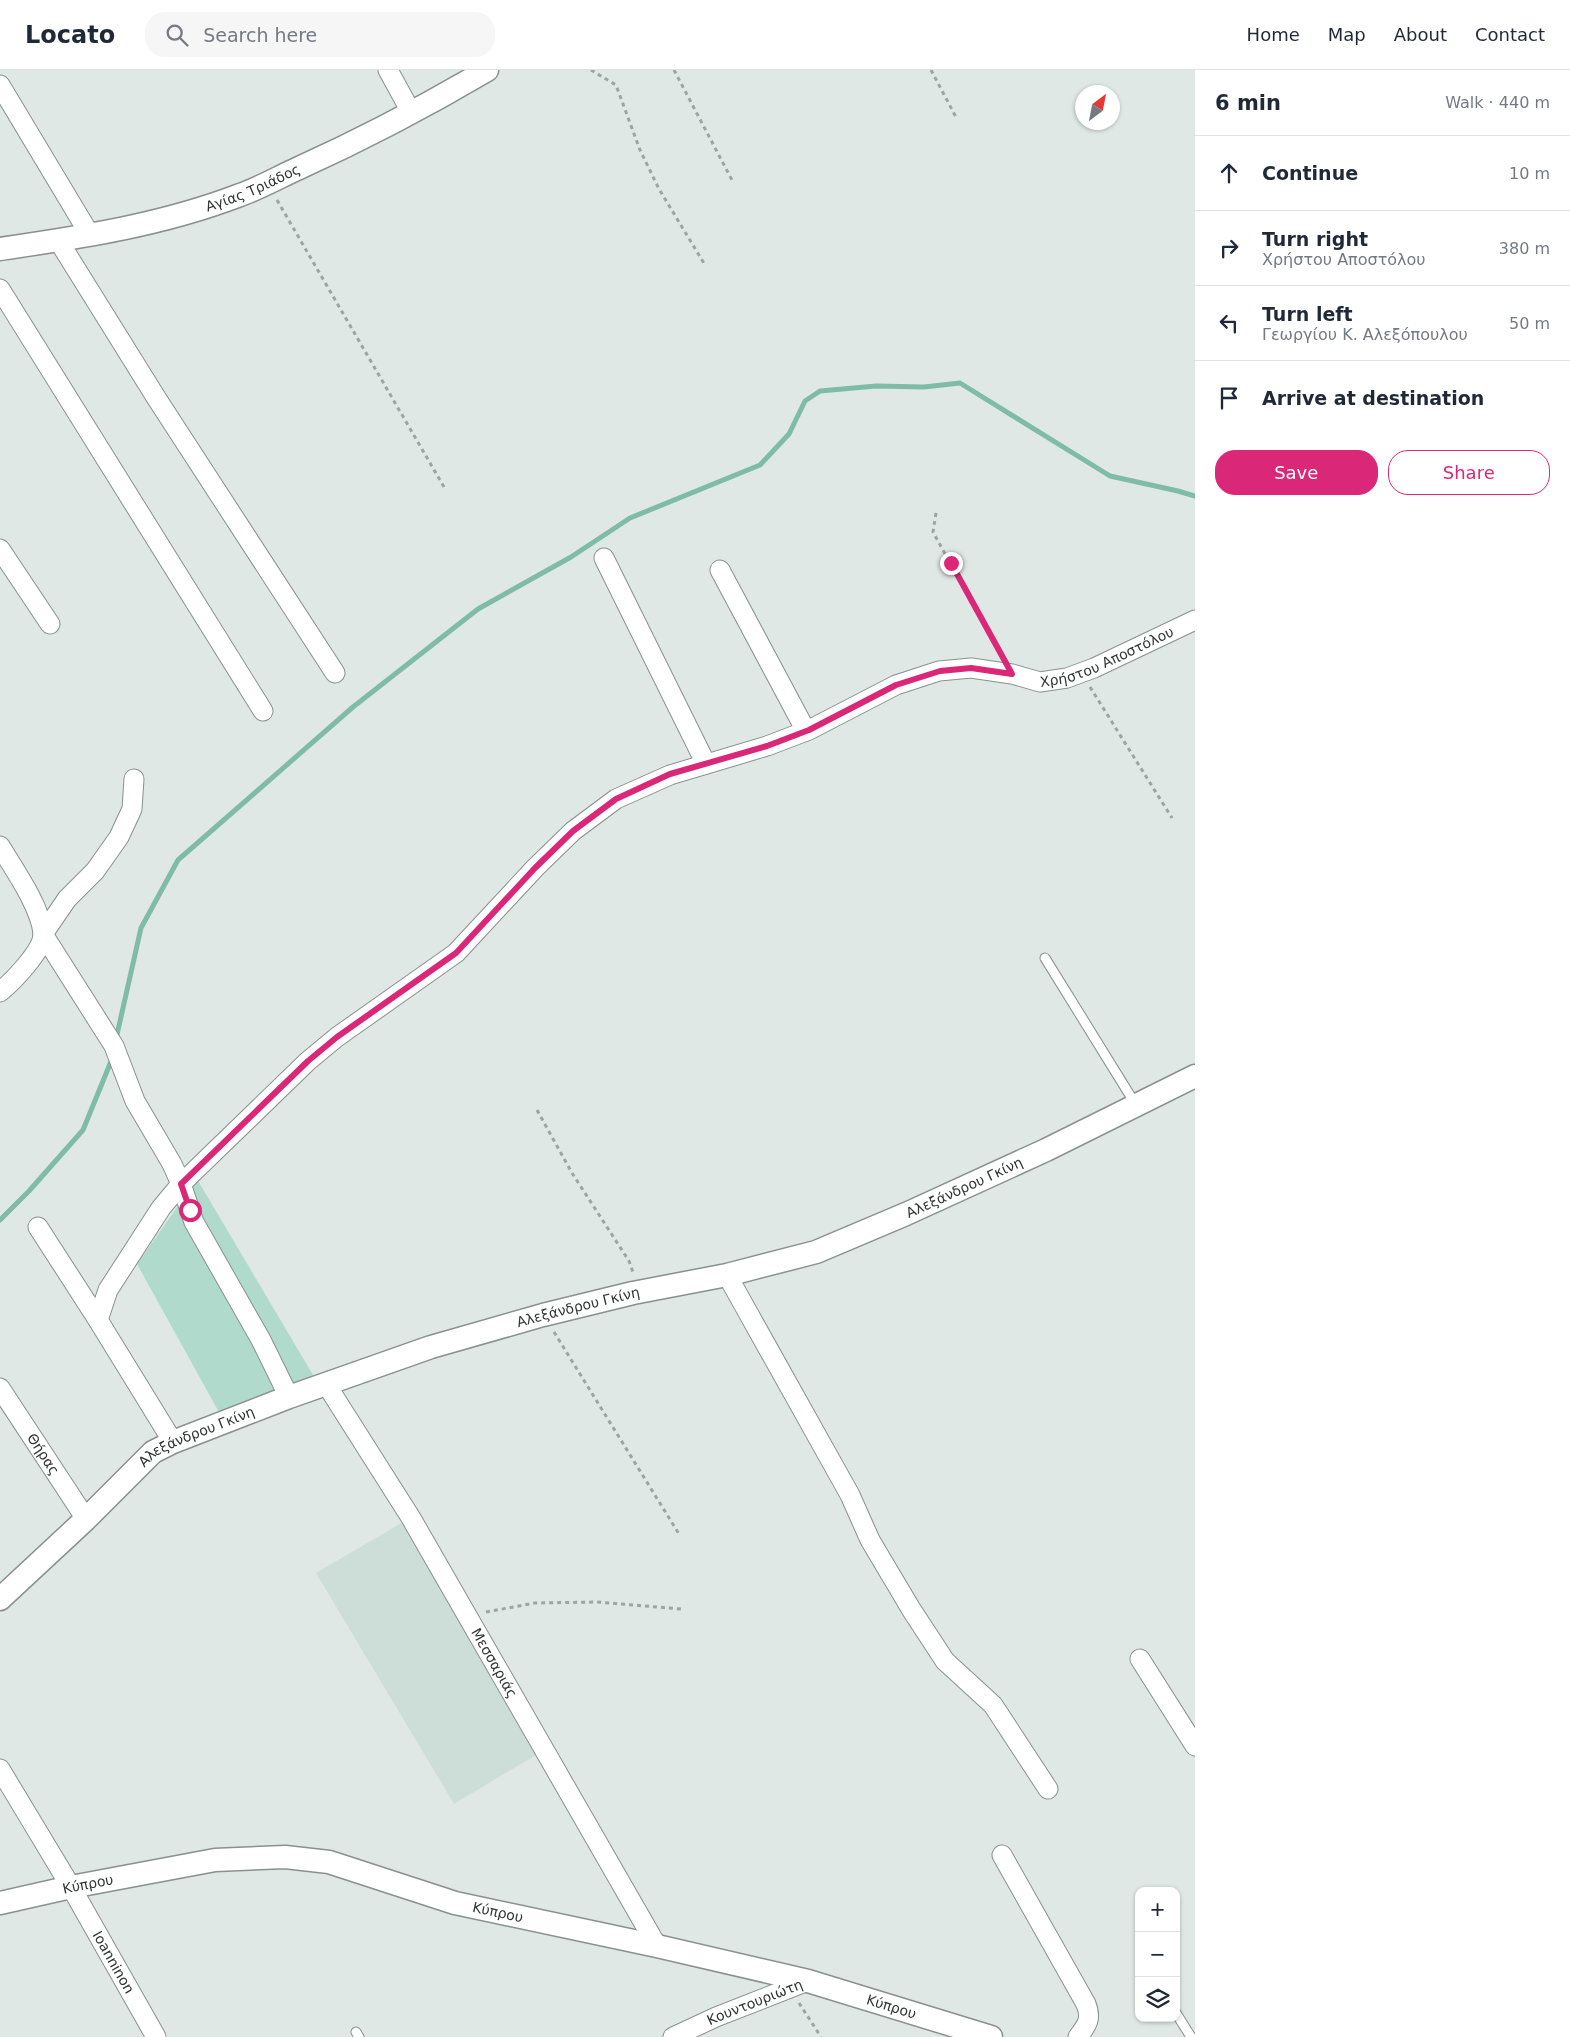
<!DOCTYPE html>
<html lang="en">
<head>
<meta charset="utf-8">
<style>
	body { margin:0; font-family:"DejaVu Sans",sans-serif; background:#f6f6f7; color:#1f2937 }
	.controls { position:absolute; right:15px; bottom:15px; display:grid; overflow:hidden; border-radius:10px; box-shadow:0 1px 4px #0004 }
	.controls button { width:45px; height:45px; display:grid; place-items:center; padding:0; border:0; border-bottom:1px solid #e0e1e3; background:#fff; color:#1f2937; font:25px sans-serif }
	.compass { position:absolute; left:1075px; top:15px; width:45px; height:45px; border-radius:50%; background:#fff; box-shadow:0 1px 4px #0004; rotate:32deg }
	.stop { position:absolute; width:15px; height:15px; margin:-11px; border:4px solid #db2777; border-radius:50%; background:#fff }
	.stop.end { background:#db2777; border-color:#fff; box-shadow:0 1px 5px #0008 }
	.list { margin:0; padding:0; list-style:none }
	h2 { display:flex; justify-content:space-between; align-items:center; height:65px; margin:0; padding:0 20px; font-size:21px }
	h2 small { font-size:16px; font-weight:400; color:#747a83 }
	.list li { display:grid; grid-template-columns:32px 1fr auto; gap:15px; align-items:center; box-sizing:border-box; height:75px; padding:0 20px; border-top:1px solid #e0e1e3 }
	.list b { display:block; font-size:19px; white-space:nowrap }
	.list p { margin:0; font-size:16px; white-space:nowrap; color:#747a83 }
	.list em { font-size:16px; font-style:normal; color:#747a83 }
	.actions { display:flex; gap:10px; padding:15px 20px }
	.actions a { flex:1; padding:11px 0; border:1px solid #db2777; border-radius:20px; text-align:center; font-size:18px; color:#db2777 }
	.actions .main { background:#db2777; color:#fff }
	.icon { flex:none; width:28px; height:28px; fill:none; stroke:currentColor; stroke-width:2; stroke-linecap:round; stroke-linejoin:round }
	.map { position:relative; flex:none; width:1195px; height:1967px; overflow:hidden }
	header { display:flex; align-items:center; gap:30px; box-sizing:border-box; height:70px; padding:0 25px; background:#fff; border-bottom:1px solid #e0e1e3 }
	header strong { font-size:24px }
	nav { display:flex; gap:28px; margin-inline-start:auto; font-size:18px }
	.search { width:350px; height:45px; background:#f6f6f7; display:flex; align-items:center; gap:12px; box-sizing:border-box; padding:0 18px; border-radius:20px; color:#747a83; font-size:19px }
	main { display:flex }
	aside { flex:1; background:#fff }
	.map>svg:first-child { display:block }
</style>
</head>
<body>
<header>
<strong>Locato</strong>
<div class="search"><svg class="icon" aria-label="search" viewBox="0 0 24 24"><circle cx="10" cy="10" r="6"/><path d="M15 15l6 6"/></svg>Search here</div>
<nav><a>Home</a><a>Map</a><a>About</a><a>Contact</a></nav>
</header>
<main>
<div class="map">
<svg width="1195" height="1967" viewBox="0 0 1195 1967">
	<rect width="100%" height="100%" fill="#dfe8e5"/>
	<polygon fill="#cdded8" points="403,1452 536,1685 454,1734 316,1503"/>
	<polygon fill="#b0dbcc" points="197,1109 316,1310 220,1344 137,1194"/>
	<g fill="none" stroke-linecap="round" stroke-linejoin="round">
		<g stroke="#7fbca8" stroke-width="5">
			<polyline points="116,969 141,858 178,790 353,637 478,539 571,487 630,448 760,395 789,364 805,331 820,321 876,316 924,317 960,313 1110,406 1178,421 1195,426"/>
			<polyline points="0,1150 29,1121 83,1060 112,989"/>
		</g>
		<g stroke="#89918e" stroke-width="11">
			<g id="service">
				<polyline points="1045,888 1136,1035"/>
				<polyline points="1176,1943 1191,1967"/>
				<polyline points="356,1962 359,1967"/>
			</g>
		</g>
		<g stroke="#89918e" stroke-width="21">
			<g id="minor">
				<polyline points="388,0 411,42"/>
				<polyline points="0,15 90,165"/>
				<polyline points="58,170 157,329 335,603"/>
				<polyline points="0,219 263,641"/>
				<polyline points="0,479 50,554"/>
				<polyline points="604,488 706,694"/>
				<polyline points="720,500 806,661"/>
				<polyline points="134,709 132,739 119,767 95,801 67,829 43,864 114,976 135,1031 172,1094 181,1114 194,1152 261,1270 289,1327"/>
				<path d="M0,776C14,799 40,836 43,863C44,880 12,912 0,922"/>
				<polyline points="38,1157 98,1250 173,1372"/>
				<polyline points="727,1205 850,1425 870,1470 911,1539 945,1591 993,1635 1048,1719"/>
				<path id="s1" d="M98,1250L108,1220L161,1138L181,1114L308,991L337,967L456,883L535,798L573,761L616,729L670,705L767,676L809,660L896,615L939,601L971,598L1012,604L1040,612L1067,608L1094,598L1195,550"/>
				<path id="s2" d="M326,1314L411,1448L657,1876"/>
				<path id="s3" d="M0,1318L86,1449"/>
				<polyline points="1140,1589 1195,1676"/>
				<path id="s4" d="M0,1699L71,1817L156,1967"/>
				<path d="M1002,1785L1086,1934C1092,1949 1087,1955 1078,1967"/>
				<path id="s5" d="M673,1967L716,1947L808,1911"/>
			</g>
		</g>
		<g stroke="#89918e" stroke-width="25">
			<g id="tertiary">
				<path id="s6" d="M0,179C82,167 162,155 240,125C260,118 279,107 299,98C363,69 426,36 487,0"/>
				<path id="s7" d="M0,1529L86,1449L153,1382L173,1372L289,1327L431,1277L543,1245L633,1223L727,1205L816,1182L906,1144L1046,1080L1195,1006"/>
				<path id="s8" d="M0,1833L71,1817L215,1790L285,1787L329,1792L455,1833L657,1876L808,1911L991,1967"/>
			</g>
		</g>
		<g stroke="#9da4a1" stroke-width="3" stroke-dasharray="4 4" stroke-linecap="butt">
			<polyline points="591,0 616,15 640,80 659,119 705,195"/>
			<polyline points="674,0 733,112"/>
			<polyline points="931,0 957,49"/>
			<polyline points="277,130 444,417"/>
			<polyline points="936,443 933,462 1001,585"/>
			<polyline points="1090,617 1172,748"/>
			<polyline points="537,1040 572,1103 629,1191 634,1205"/>
			<polyline points="554,1262 679,1464"/>
			<polyline points="486,1542 535,1533 597,1532 681,1539"/>
			<polyline points="799,1933 821,1967"/>
		</g>
		<use href="#service" stroke="#fff" stroke-width="9"/>
		<use href="#minor" stroke="#fff" stroke-width="19"/>
		<use href="#tertiary" stroke="#fff" stroke-width="22"/>
	</g>
	<g fill="none" stroke-linecap="round" stroke-linejoin="round">
		<polyline stroke="#db2777" stroke-width="6" points="190,1140 181,1114 308,991 337,967 456,883 535,798 573,761 616,729 670,704 767,676 809,660 896,615 940,601 971,598 1012,604 951,493"/>
	</g>
	<g text-anchor="middle" dominant-baseline="central" stroke-width="4.5" stroke-linejoin="round" paint-order="stroke">
		<g font-size="14" fill="#313534" stroke="#ecf5f2">
			<text stroke="none"><textPath href="#s6" startOffset="261">Αγίας Τριάδος</textPath></text>
			<text stroke="none"><textPath href="#s1" startOffset="1266">Χρήστου Αποστόλου</textPath></text>
			<text stroke="none"><textPath href="#s7" startOffset="1068">Αλεξάνδρου Γκίνη</textPath></text>
			<text stroke="none"><textPath href="#s7" startOffset="662">Αλεξάνδρου Γκίνη</textPath></text>
			<text stroke="none"><textPath href="#s7" startOffset="258">Αλεξάνδρου Γκίνη</textPath></text>
			<text stroke="none"><textPath href="#s3" startOffset="79">Θήρας</textPath></text>
			<text stroke="none"><textPath href="#s2" startOffset="326">Μεσσαριάς</textPath></text>
			<text stroke="none"><textPath href="#s8" startOffset="90">Κύπρου</textPath></text>
			<text stroke="none"><textPath href="#s8" startOffset="510">Κύπρου</textPath></text>
			<text stroke="none"><textPath href="#s4" startOffset="224">Ioanninon</textPath></text>
			<text stroke="none"><textPath href="#s5" startOffset="89">Κουντουριώτη</textPath></text>
			<text stroke="none"><textPath href="#s8" startOffset="915">Κύπρου</textPath></text>
		</g>
	</g>
</svg>
<div class="controls">
<button>+</button>
<button>−</button>
<button><svg class="icon" aria-label="layers" viewBox="0 0 24 24"><path d="M12 4l9 5-9 5-9-5zM3 14l9 5 9-5"/></svg></button>
</div>
<svg class="compass" viewBox="-18 -18 36 36"><path d="M0-13l5 13h-10z" fill="#e53935"/><path d="M0 13l5-13h-10z" fill="#747a83"/></svg>
<div class="stop" style="left:190px;top:1140px"></div>
<div class="stop end" style="left:951px;top:493px"></div>
</div>
<aside>
<h2>6 min<small>Walk · 440 m</small></h2>
<ul class="list">
<li><svg class="icon" aria-label="ahead" viewBox="0 0 24 24"><path d="M12 20V5M6 11l6-6 6 6"/></svg><div><b>Continue</b></div><em>10 m</em></li>
<li><svg class="icon" aria-label="right" viewBox="0 0 24 24"><path d="M7 20v-9h11M14 6l5 5-5 5"/></svg><div><b>Turn right</b><p>Χρήστου Αποστόλου</p></div><em>380 m</em></li>
<li><svg class="icon" aria-label="left" viewBox="0 0 24 24"><path d="M17 20v-9H6M10 6l-5 5 5 5"/></svg><div><b>Turn left</b><p>Γεωργίου Κ. Αλεξόπουλου</p></div><em>50 m</em></li>
<li><svg class="icon" aria-label="arrive" viewBox="0 0 24 24"><path d="M6 21V4h12l-3 4 3 4H6"/></svg><div><b>Arrive at destination</b></div></li>
</ul>
<div class="actions"><a class="main">Save</a><a>Share</a></div>
</aside>
</main>
</body>
</html>
